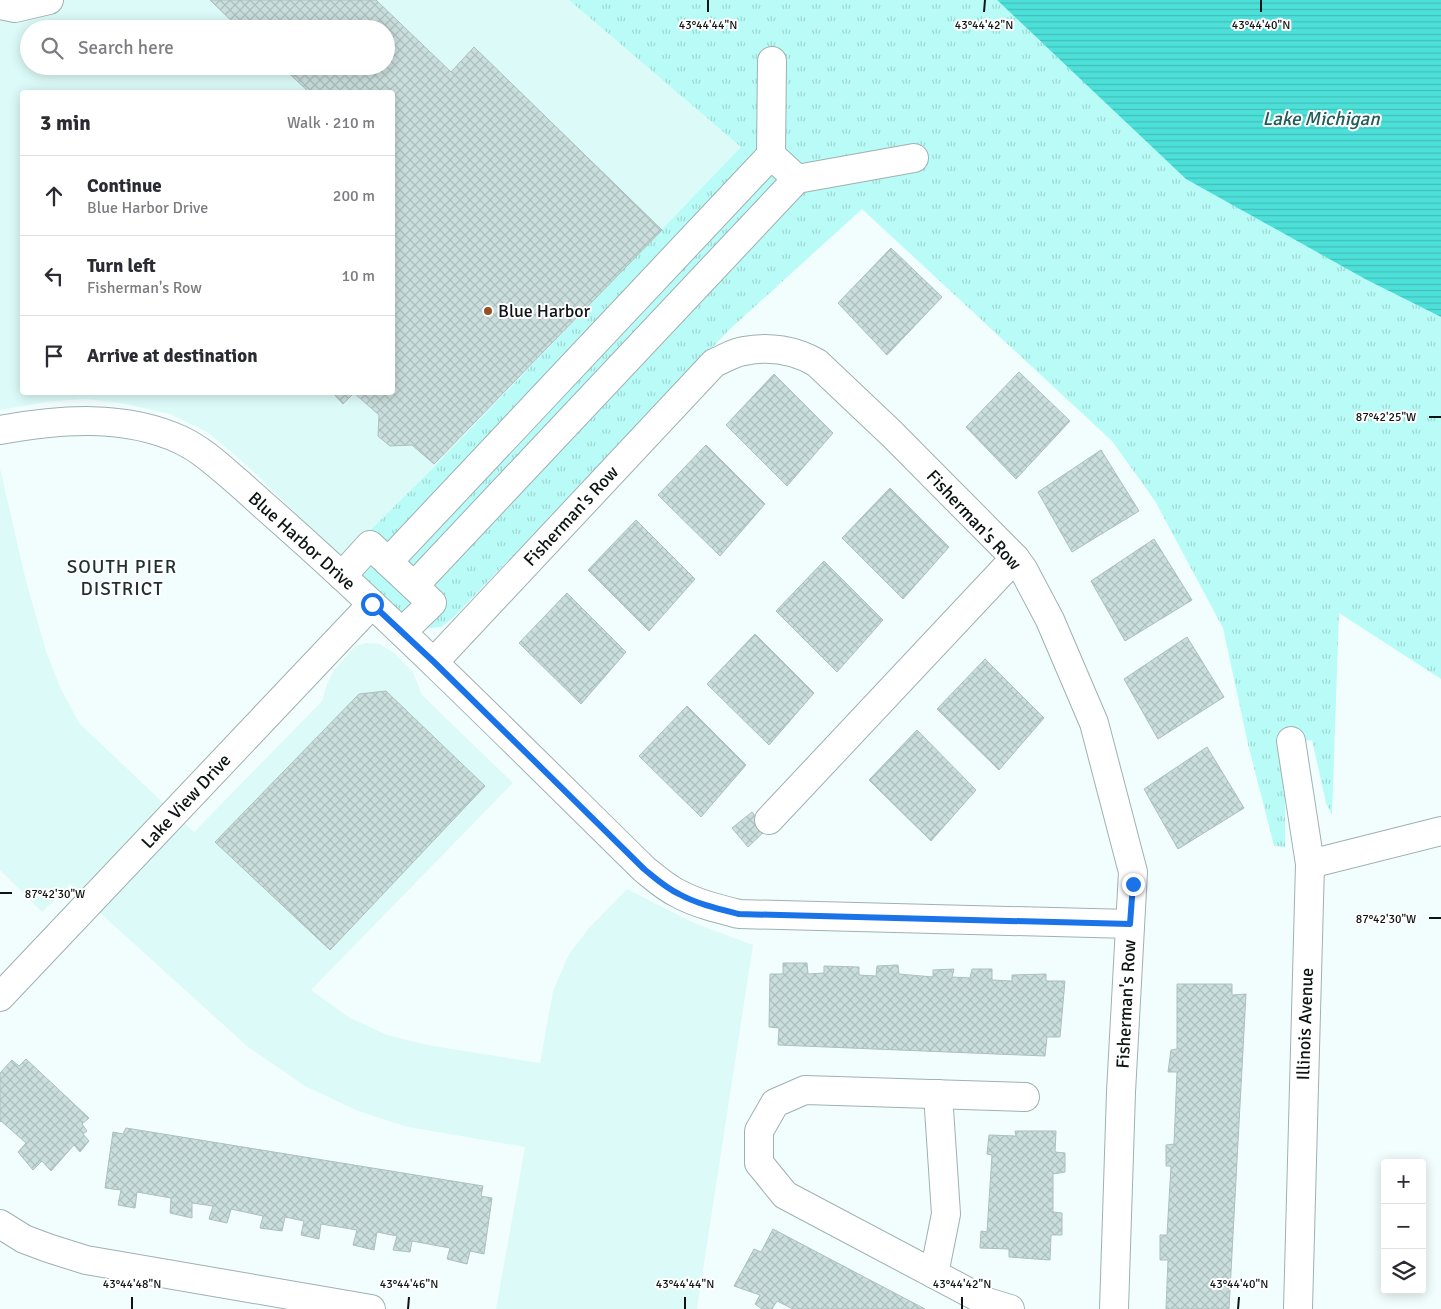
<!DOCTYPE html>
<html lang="en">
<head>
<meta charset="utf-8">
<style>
	body { margin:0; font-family:Signika,sans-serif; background:#f2f2f3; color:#2b2b33 }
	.controls { position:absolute; right:15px; bottom:15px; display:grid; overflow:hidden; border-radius:5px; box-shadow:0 2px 12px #0003 }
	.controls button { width:45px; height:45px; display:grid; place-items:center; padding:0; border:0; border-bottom:1px solid #e1e1e2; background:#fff; color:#2b2b33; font:25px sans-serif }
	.stop { position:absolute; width:15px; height:15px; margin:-11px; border:4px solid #1a73e8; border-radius:50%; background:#fff }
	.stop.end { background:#1a73e8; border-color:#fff; box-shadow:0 1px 5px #0008 }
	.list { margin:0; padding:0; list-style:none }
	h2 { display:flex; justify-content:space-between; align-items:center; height:65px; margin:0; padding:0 20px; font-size:21px }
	h2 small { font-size:16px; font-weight:400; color:#7c7c81 }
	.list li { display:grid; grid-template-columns:32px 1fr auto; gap:15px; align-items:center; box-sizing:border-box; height:80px; padding:0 20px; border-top:1px solid #e1e1e2 }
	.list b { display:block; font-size:19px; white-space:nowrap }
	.list p { margin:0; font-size:16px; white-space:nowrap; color:#7c7c81 }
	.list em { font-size:16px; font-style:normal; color:#7c7c81 }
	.icon { flex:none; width:28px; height:28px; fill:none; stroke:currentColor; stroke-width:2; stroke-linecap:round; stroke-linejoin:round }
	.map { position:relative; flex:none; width:1441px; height:1309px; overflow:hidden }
	.search { position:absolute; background:#fff; box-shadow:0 2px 12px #0003; left:20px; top:20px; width:375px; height:55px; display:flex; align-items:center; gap:12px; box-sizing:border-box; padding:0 18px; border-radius:28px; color:#7c7c81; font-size:19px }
	.panel { position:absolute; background:#fff; box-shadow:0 2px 12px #0003; left:20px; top:90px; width:375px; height:305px; border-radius:5px }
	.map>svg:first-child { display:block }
</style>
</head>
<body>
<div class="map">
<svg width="1441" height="1309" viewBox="0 0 1441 1309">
	<defs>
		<pattern id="park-tufts" width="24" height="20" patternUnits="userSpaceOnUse" patternTransform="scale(1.25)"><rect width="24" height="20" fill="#b9fcf7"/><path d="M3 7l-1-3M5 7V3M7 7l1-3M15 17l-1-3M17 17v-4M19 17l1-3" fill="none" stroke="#9ed7d3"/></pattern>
		<pattern id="water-rules" width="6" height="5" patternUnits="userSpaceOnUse" patternTransform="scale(1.25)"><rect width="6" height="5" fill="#4de0d9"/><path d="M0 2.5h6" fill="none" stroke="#42bfb9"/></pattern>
		<pattern id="building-cross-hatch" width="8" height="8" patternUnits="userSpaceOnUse" patternTransform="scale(1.25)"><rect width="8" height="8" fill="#cadfdd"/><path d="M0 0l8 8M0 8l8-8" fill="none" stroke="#acbebd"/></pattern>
	</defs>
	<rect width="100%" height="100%" fill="#f2fefd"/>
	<g fill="#dcfbf8" fill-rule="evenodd">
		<path d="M0,0H569L742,147L436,465L341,559L255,473L222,444L207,432L170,414L121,403L85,399L46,402L0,410ZM29,29H386V66H29ZM22,92H392V392H22Z"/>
		<polygon points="0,468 26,581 46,651 60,687 79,723 194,832 322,701 327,684 334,670 355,646 366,643 380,644 393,652 413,672 422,695 513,783 311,990 350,1018 387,1035 427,1045 540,1063 553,991 569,954 589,928 627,889 694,923 753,945 697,1309 496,1309 525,1147 408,1127 358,1111 305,1086 248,1047 110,922 70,884 42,912 0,870"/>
	</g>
	<polygon fill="url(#park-tufts)" points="569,0 997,0 1041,42 1367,280 1441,317 1441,679 1339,613 1332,815 1326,803 1312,740 1281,745 1285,789 1285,847 1274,846 1248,744 1223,628 1155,501 1112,441 862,209 730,329 454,617 441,627 420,629 402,617 341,559 436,465 741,147"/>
	<polygon fill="url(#water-rules)" points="997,0 1441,0 1441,317 1367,280 1186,179"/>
	<g fill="url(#building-cross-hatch)" stroke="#acc0be">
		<polygon points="210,0 376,0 451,72 474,47 662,230 434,464 412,445 390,446 378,436 379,415 354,393 343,404 332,392 392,392 392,92 309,92 281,66 386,66 386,29 240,29"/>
		<polygon points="891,248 942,297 887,355 838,303"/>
		<polygon points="1019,372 1070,421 1016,479 966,427"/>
		<polygon points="774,374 833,433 787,486 726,425"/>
		<polygon points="706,445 765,504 720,556 658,495"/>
		<polygon points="1101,450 1139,511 1072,552 1038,492"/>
		<polygon points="890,488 949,547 903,599 842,538"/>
		<polygon points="636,520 695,579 649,631 588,570"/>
		<polygon points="1154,539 1192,600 1125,641 1091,581"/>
		<polygon points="824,561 883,620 837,672 776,611"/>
		<polygon points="567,593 626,652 581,704 519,643"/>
		<polygon points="755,634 814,693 769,745 707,684"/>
		<polygon points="1187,637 1224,697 1158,739 1124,679"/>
		<polygon points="985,659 1044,718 999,770 937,709"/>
		<polygon points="386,691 485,786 330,950 215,842 359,694"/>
		<polygon points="687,706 746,765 701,817 639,756"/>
		<polygon points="917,730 976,790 931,841 869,780"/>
		<polygon points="1207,747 1244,808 1178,849 1144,789"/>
		<polygon points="752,812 766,830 748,847 732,828"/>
		<polygon points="783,963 807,963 808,974 824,973 824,966 859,967 859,975 876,976 877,966 898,965 899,974 933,977 933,970 954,969 952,977 970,978 972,969 992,969 992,980 1012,981 1012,975 1046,974 1046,981 1065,981 1060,1037 1047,1037 1045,1056 778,1045 779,1028 769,1027 770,974 783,974"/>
		<polygon points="1177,984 1232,984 1232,995 1246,994 1229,1309 1166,1309 1168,1260 1160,1260 1160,1235 1167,1235 1171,1166 1166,1166 1166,1145 1174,1144 1177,1072 1168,1072 1171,1050 1177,1049"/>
		<polygon points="26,1059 89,1118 82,1124 87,1131 83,1134 89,1141 80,1152 74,1145 51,1171 42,1161 33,1170 18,1152 26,1143 1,1121 0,1122 0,1073 12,1060 19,1066"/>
		<polygon points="126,1128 483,1186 481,1196 492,1198 484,1254 470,1251 467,1264 447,1259 450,1248 412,1241 410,1252 393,1250 397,1236 377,1232 374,1250 353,1245 357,1230 321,1224 319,1239 301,1235 304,1221 285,1217 282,1231 260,1228 263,1216 231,1209 227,1223 209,1219 213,1206 192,1203 192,1218 170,1213 171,1198 137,1192 135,1208 118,1205 121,1190 105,1188 113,1132 123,1134"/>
		<polygon points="1015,1131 1056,1131 1055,1152 1065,1153 1065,1172 1053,1174 1053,1212 1062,1213 1062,1235 1051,1235 1050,1260 1009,1257 1009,1249 980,1248 981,1231 987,1232 992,1155 987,1154 989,1135 1016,1136"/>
		<polygon points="773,1229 925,1309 793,1309 777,1301 772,1309 762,1309 755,1304 760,1295 734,1286 754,1249 761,1252"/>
	</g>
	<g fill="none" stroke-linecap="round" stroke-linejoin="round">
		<g stroke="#9eb1b0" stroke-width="30">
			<g id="minor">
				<polyline points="0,5 15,8 49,0"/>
				<polyline points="772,61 771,155 797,179 914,158"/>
				<path d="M0,430C60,419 125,414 181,440C204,451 221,468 240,484C262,504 285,524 307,544C423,649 533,760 644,869C655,878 666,888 679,894C698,904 719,909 739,914L1130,924"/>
				<polyline points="388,562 771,155"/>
				<polyline points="342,576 370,545 432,603 402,632"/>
				<polyline points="414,586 797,179"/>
				<path d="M434,662L714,363C724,359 734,352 744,351C769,346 795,350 817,363L892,434L1015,558L1023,569L1050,620L1094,723L1133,872L1121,1092L1114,1309"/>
				<polyline points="1291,741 1310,864 1298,1309"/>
				<polyline points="769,820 1015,558"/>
				<polyline points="1310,864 1441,831"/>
				<polyline points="0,997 372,604"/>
				<polyline points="0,1224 24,1239 48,1248 86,1260 371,1309"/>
				<polyline points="934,1274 946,1214 938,1094"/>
				<polyline points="1010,1309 987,1302 785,1195 759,1163 759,1131 775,1103 805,1090 1025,1097"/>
			</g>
		</g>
		<use href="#minor" stroke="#fff" stroke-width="28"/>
	</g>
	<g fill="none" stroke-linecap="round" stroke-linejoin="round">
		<path stroke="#1a73e8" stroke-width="6" d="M372,604L434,662L644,869C655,878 666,888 679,894C697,904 719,909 739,914L1130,924L1133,884"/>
	</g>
	<path fill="none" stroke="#0d1413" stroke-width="2" d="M708,12V0M984,12L985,0M1261,12V0M1429,417H1441M0,893H12M1429,918H1441M132,1309V1297M408,1309L409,1297M685,1309V1297M962,1309V1297M1238,1309L1239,1297"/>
	<circle fill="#944f23" stroke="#fff" stroke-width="2" cx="488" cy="311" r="5"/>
	<g text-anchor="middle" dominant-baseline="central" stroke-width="4" stroke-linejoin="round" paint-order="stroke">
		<g font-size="18" fill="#0d1413" stroke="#fff" text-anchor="start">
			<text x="498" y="311">Blue Harbor</text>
		</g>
		<g font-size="18" fill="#0d1413" stroke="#fff">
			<text transform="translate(571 516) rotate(-47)">Fisherman's Row</text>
			<text transform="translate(974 520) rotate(47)">Fisherman's Row</text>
			<text transform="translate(302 541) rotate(42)">Blue Harbor Drive</text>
			<text transform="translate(186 801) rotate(-47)">Lake View Drive</text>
			<text transform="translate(1126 1004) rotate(-87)">Fisherman's Row</text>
			<text transform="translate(1305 1024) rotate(-88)">Illinois Avenue</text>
		</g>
		<g font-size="19" font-style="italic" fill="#1f5b58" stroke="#fff">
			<text x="1321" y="119">Lake Michigan</text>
		</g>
		<g font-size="19" letter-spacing="1" fill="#1f302f" stroke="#fff">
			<text x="122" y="567">SOUTH PIER<tspan x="122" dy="22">DISTRICT</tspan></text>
		</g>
	</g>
	<g font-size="12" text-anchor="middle" fill="#0d1413" stroke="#fff" stroke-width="4" stroke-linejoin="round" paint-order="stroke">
		<text x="708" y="29">43°44'44"N</text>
		<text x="984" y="29">43°44'42"N</text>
		<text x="1261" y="29">43°44'40"N</text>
		<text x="1386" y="421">87°42'25"W</text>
		<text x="55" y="898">87°42'30"W</text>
		<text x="1386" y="923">87°42'30"W</text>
		<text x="132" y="1288">43°44'48"N</text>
		<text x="409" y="1288">43°44'46"N</text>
		<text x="685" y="1288">43°44'44"N</text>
		<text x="962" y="1288">43°44'42"N</text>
		<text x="1239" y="1288">43°44'40"N</text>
	</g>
</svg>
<div class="controls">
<button>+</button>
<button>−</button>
<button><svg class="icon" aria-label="layers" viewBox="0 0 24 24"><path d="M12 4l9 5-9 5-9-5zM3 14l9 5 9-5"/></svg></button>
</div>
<div class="stop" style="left:372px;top:604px"></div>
<div class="stop end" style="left:1133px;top:884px"></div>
<div class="search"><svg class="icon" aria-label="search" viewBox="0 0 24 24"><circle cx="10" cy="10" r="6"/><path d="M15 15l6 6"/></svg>Search here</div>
<section class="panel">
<h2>3 min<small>Walk · 210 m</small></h2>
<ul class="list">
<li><svg class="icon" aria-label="ahead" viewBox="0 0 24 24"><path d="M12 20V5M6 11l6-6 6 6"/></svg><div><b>Continue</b><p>Blue Harbor Drive</p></div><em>200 m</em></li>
<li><svg class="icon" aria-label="left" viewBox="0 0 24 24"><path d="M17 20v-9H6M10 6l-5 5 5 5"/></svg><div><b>Turn left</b><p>Fisherman's Row</p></div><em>10 m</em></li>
<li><svg class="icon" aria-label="arrive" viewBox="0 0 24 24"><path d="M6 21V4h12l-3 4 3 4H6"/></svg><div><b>Arrive at destination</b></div></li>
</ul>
</section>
</div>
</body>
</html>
